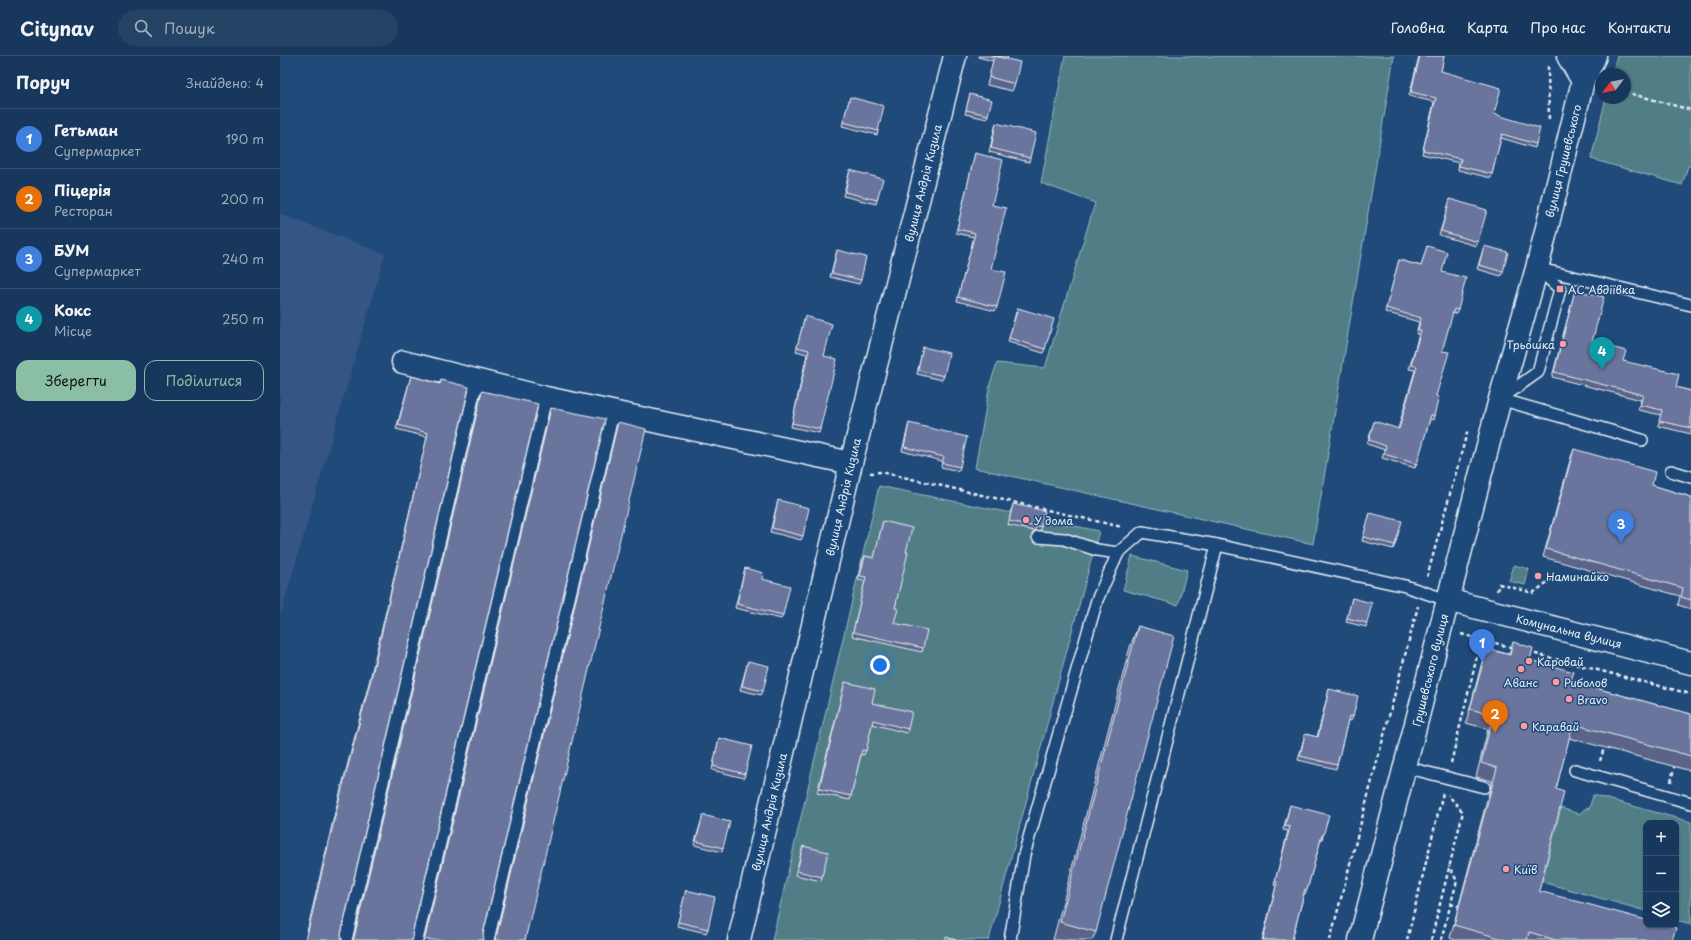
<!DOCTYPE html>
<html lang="uk">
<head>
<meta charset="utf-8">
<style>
	body { margin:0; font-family:"Playpen Sans",sans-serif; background:#244365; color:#f1f3f6 }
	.controls { position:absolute; right:12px; bottom:12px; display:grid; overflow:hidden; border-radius:8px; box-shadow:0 1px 3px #0004 }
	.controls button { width:36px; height:36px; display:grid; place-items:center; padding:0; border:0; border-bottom:1px solid #365272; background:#17385c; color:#f1f3f6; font:20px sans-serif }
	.compass { position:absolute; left:1315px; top:12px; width:36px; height:36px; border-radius:50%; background:#17385c; box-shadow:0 1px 3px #0004; rotate:238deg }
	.you { position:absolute; left:600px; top:609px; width:14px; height:14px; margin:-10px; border:3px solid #fff; border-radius:50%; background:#1a73e8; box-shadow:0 0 0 6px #1a73e833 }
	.badge { display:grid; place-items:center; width:26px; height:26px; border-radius:50%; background:#8abfa5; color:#fff; font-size:13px; font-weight:700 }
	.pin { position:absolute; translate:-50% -33px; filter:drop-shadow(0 1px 2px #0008) }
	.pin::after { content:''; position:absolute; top:21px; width:14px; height:12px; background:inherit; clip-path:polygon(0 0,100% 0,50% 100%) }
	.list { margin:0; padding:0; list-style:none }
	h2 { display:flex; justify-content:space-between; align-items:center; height:52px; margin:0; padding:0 16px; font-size:17px }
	h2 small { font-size:13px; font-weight:400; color:#9eacbb }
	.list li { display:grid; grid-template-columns:26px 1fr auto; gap:12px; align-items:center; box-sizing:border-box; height:60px; padding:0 16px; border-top:1px solid #365272 }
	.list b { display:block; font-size:15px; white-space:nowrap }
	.list p { margin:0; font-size:13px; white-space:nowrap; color:#9eacbb }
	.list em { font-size:13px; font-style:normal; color:#9eacbb }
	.actions { display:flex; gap:8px; padding:12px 16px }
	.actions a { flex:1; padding:9px 0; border:1px solid #8abfa5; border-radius:12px; text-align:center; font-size:14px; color:#8abfa5 }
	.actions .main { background:#8abfa5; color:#111 }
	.icon { flex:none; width:22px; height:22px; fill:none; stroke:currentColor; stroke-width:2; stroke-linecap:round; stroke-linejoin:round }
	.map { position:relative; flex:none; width:1411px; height:884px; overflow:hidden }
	header { display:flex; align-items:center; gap:24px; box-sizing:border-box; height:56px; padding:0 20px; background:#17385c; border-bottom:1px solid #365272 }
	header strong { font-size:19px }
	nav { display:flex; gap:22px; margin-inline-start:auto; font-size:14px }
	.search { width:280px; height:36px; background:#244365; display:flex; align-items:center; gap:10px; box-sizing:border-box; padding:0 14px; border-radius:22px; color:#9eacbb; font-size:15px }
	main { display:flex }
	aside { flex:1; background:#17385c }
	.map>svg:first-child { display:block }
</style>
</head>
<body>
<header>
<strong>Citynav</strong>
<div class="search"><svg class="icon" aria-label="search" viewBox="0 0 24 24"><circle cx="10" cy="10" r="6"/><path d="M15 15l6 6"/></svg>Пошук</div>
<nav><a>Головна</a><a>Карта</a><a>Про нас</a><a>Контакти</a></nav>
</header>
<main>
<aside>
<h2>Поруч<small>Знайдено: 4</small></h2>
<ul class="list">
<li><span class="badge" style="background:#3f7fe0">1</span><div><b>Гетьман</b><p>Супермаркет</p></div><em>190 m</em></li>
<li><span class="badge" style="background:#e8710a">2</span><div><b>Піцерія</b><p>Ресторан</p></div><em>200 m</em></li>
<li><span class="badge" style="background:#3f7fe0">3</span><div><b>БУМ</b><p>Супермаркет</p></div><em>240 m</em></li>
<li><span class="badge" style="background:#0f9aa8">4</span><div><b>Кокс</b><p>Місце</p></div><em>250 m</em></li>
</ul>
<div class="actions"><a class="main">Зберегти</a><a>Поділитися</a></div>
</aside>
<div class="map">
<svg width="1411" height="884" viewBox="0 0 1411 884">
	<rect width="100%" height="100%" fill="#1f4a7a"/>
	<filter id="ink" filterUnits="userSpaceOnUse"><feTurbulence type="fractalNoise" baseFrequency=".025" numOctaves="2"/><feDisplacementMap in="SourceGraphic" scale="8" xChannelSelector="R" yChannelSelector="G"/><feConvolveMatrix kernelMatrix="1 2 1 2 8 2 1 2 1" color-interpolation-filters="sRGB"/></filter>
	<g filter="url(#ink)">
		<polygon fill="#365785" points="0,158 105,198 0,561"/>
		<g fill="#517e86" stroke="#9cb8bf">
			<polygon points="785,0 1114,0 1033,488 695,412 710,328 717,307 765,312 815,147 761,127"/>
			<polygon points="1337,0 1411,0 1411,110 1408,110 1402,129 1311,103 1326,42 1345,42 1345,18 1332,18"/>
			<polygon points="599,430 819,475 709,884 492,884"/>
			<polygon points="852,500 907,514 898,549 843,534"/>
			<polygon points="1234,509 1249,513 1245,529 1229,525"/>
			<polygon points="1313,739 1411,766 1411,868 1396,864 1396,767 1366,767 1366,855 1262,826 1281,752 1299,758 1306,752 1309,753"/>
		</g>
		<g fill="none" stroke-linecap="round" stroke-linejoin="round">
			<g stroke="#e8f1f8" stroke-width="14">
				<g id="lane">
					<polyline points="1260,213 1411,249"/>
					<polyline points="1223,341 1258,316 1280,233 1257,212"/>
					<polyline points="1220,343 1362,384"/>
					<polyline points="1391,415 1411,421"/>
					<polyline points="758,481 784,483 817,494 838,497"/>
					<polyline points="1125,711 1204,731"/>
					<polyline points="1295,714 1411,747"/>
					<polyline points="66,884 197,325"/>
					<polyline points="137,884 266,342"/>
					<polyline points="208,884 333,357"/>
					<polyline points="730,884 744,799 817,544 838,497 862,476 937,489 1125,530 1167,544"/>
					<polyline points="836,884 937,489"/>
				</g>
			</g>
			<g stroke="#e8f1f8" stroke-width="25">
				<g id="street">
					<polyline points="1288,0 1303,25"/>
					<polyline points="123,306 266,342 571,407"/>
					<polyline points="459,884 571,407 675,0"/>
				</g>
			</g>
			<g stroke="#e8f1f8" stroke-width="25">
				<g id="secondary">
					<polyline points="1167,544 1411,607"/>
					<polyline points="1080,884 1220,343 1257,212 1303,25 1315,0"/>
				</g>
			</g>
			<g stroke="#e8f1f8" stroke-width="2.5" stroke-dasharray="4 3" stroke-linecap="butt">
				<polyline points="1268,10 1269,65"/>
				<polyline points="1345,36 1411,54"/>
				<polyline points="590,417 601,416 842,471"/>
				<polyline points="1147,521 1188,373"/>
				<polyline points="1217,535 1219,528 1253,537 1273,522"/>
				<polyline points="1181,578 1234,592"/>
				<polyline points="1248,596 1411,638"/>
				<polyline points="1320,705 1324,692"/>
				<polyline points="1171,707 1203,576"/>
				<polyline points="1391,726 1394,711"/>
				<polyline points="1170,848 1178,850"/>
				<polyline points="1050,884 1138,550"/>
				<polyline points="1127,884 1163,737"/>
				<polyline points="1151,884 1183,756 1168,739"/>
				<polyline points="1161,884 1177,825 1169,810"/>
			</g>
			<use href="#lane" stroke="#1f4a7a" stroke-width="11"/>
			<use href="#street" stroke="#1f4a7a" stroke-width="22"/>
			<use href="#secondary" stroke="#1f4a7a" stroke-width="22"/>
		</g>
		<g fill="#5b6488" stroke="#e8f1f8">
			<polygon points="698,0 728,0 727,3 735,28 732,35 707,29 713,5 698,1"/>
			<polygon points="1139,0 1164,0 1161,15 1214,58 1256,88 1255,92 1221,82 1211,122 1178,114 1179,107 1142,98 1154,46 1129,40"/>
			<polygon points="690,38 708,59 707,63 685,58"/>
			<polygon points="570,41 598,75 597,79 562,70"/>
			<polygon points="716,67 750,102 749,106 709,96"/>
			<polygon points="695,97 712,149 711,213 717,251 715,255 677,245 694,181 676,177"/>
			<polygon points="570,114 597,144 596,148 563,140"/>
			<polygon points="1169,147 1198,186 1196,190 1159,179"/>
			<polygon points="1147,190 1162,216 1178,254 1176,258 1172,257 1162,295 1156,340 1154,360 1153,364 1150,363 1135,412 1102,402 1105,394 1087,388 1093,369 1118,373 1135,314 1129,313 1139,278 1136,278 1139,266 1105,256 1119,204 1141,210"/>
			<polygon points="1204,190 1223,216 1221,220 1197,213"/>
			<polygon points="557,194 581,224 579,228 550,221"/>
			<polygon points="1295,234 1312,286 1343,305 1396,331 1411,335 1411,378 1378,370 1381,359 1358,354 1361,344 1272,321"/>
			<polygon points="736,256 765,293 763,297 728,286"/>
			<polygon points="525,260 544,300 540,373 539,377 511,371 527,298 516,295"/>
			<polygon points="643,291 664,320 662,324 637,318"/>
			<polygon points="131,320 159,328 161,324 61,878 62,884 25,884 55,756 90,623 147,381 116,373"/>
			<polygon points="202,335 132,878 73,883 201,339"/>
			<polygon points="271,352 203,878 144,883 270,356"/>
			<polygon points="338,366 245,884 215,883 337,370"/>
			<polygon points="629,367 680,411 679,415 661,411 662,405 622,395"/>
			<polygon points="1294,393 1372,429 1411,441 1411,553 1398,549 1400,540 1263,501 1291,401"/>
			<polygon points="498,444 523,480 521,484 490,476"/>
			<polygon points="733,448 761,470 760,474 754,475 728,469"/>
			<polygon points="1090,457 1115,489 1113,493 1082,485"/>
			<polygon points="603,465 626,496 615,552 614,567 643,592 642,596 572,580 585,525 578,524 583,504 585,500 594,502"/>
			<polygon points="465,512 503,559 501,563 455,552"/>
			<polygon points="1072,542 1087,567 1086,571 1066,566"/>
			<polygon points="858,570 816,876 812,884 773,884 850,591"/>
			<polygon points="1233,586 1250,604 1304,629 1411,658 1411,715 1289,682 1276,733 1259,835 1392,884 1175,884 1170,882 1212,725 1196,721 1208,673 1186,667 1202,606 1207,593 1229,598"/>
			<polygon points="468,605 483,635 481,639 460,634"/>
			<polygon points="565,626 592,647 628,673 627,677 592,668 584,699 581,698 570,744 537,737"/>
			<polygon points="1049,633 1073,661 1071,665 1068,664 1056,713 1018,704 1025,678 1037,681"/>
			<polygon points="439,682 465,718 464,722 432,714"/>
			<polygon points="1010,749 1043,780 1042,784 1041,783 1027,834 1025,838 1024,838 1012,884 982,884 996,830 994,829 1008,775 1003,774"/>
			<polygon points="423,759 443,792 442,796 414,789"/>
			<polygon points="523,790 542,821 541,825 515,819"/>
			<polygon points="406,834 428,873 426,877 397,870"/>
		</g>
		<polygon fill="#4a516f" stroke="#e8f1f8" points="761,470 760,474 754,475 756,471"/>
		<g fill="#6a749e" stroke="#e8f1f8">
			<polygon points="711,0 728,0 727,3 714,0 714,1"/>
			<polygon points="714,0 740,6 735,28 709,21"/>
			<polygon points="1140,0 1164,0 1161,15 1221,32 1214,58 1260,72 1256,88 1222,78 1212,118 1179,110 1181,103 1143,94 1156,42 1131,36"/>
			<polygon points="690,38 712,44 708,59 686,54"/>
			<polygon points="570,41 604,50 598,75 563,66"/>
			<polygon points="716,67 756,77 750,102 711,92"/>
			<polygon points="695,97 723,104 712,149 726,152 711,213 726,216 717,251 678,241 695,177 677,173"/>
			<polygon points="570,114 603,123 597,144 565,136"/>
			<polygon points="1170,143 1207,154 1198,186 1161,175"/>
			<polygon points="1147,190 1167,196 1162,216 1186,222 1178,254 1174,253 1162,295 1169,296 1156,340 1159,341 1154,360 1151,359 1137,408 1104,398 1106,390 1089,384 1094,365 1119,373 1137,310 1131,309 1141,274 1138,274 1141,262 1106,252 1119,204 1141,210"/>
			<polygon points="1204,190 1228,196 1223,216 1199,209"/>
			<polygon points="557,194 586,201 581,224 552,217"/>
			<polygon points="1295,234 1324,241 1312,286 1346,295 1343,305 1399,318 1396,331 1411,335 1411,372 1379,365 1382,354 1360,349 1363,339 1274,316"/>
			<polygon points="738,252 774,263 765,293 729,282"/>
			<polygon points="525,260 552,268 544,300 557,303 540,373 512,367 529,294 517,291"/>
			<polygon points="643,291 669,297 664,320 638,314"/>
			<polygon points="131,320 160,328 161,324 189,331 61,878 62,884 26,884 57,752 92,619 148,377 118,369"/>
			<polygon points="202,335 258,348 132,878 133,884 73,884 74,882"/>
			<polygon points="271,352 325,363 203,878 204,884 144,884 145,882"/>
			<polygon points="338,366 366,373 245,884 215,884 216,882"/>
			<polygon points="629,367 687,381 680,411 662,407 664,401 624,391"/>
			<polygon points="1294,393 1375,416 1372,429 1411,441 1411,544 1401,541 1403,532 1266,493"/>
			<polygon points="498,444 529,452 523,480 492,472"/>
			<polygon points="733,448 765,455 761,470 756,471 729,465"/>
			<polygon points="1090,457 1122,465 1115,489 1083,481"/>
			<polygon points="603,465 632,472 626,496 628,496 615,552 618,553 614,567 647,574 643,592 573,576 586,521 580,520 585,500 594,502"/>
			<polygon points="465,512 483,517 482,523 510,530 503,559 457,548"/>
			<polygon points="1072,542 1092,547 1087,567 1067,562"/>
			<polygon points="858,570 894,580 816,876 780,866"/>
			<polygon points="1233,586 1253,592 1250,604 1294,616 1291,624 1304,627 1304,629 1411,658 1411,700 1293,668 1276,733 1284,736 1259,835 1366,864 1366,869 1386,869 1396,872 1392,884 1276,884 1249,876 1247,884 1226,884 1174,869 1217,712 1201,707 1213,659 1190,653 1207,593 1230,599"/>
			<polygon points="468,605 489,610 483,635 462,630"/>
			<polygon points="565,626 595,633 592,647 632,656 628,673 593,664 586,695 582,694 571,740 539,733"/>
			<polygon points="1049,633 1078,640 1073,661 1069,660 1057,709 1020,700 1025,678 1038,681"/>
			<polygon points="439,682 472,690 465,718 433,710"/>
			<polygon points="1010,749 1049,759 1043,780 1042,779 1027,834 1025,833 1012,884 983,884 997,826 995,825 1010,771 1005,770"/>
			<polygon points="423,759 450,766 443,792 416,785"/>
			<polygon points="523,790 548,796 542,821 517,815"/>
			<polygon points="406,834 435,841 428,873 398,866"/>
			<polygon points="666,881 676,884 666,884"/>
		</g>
	</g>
	<g fill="#ff9aa2" stroke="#1f4a7a" stroke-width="1.5">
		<rect x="1276" y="229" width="8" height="8" rx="2"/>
		<circle cx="1283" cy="288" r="4"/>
		<circle cx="746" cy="464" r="4"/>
		<circle cx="1258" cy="520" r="4"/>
		<circle cx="1249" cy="605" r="4"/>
		<circle cx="1241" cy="613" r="4"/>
		<circle cx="1276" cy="626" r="4"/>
		<circle cx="1289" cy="643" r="4"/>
		<circle cx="1244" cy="670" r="4"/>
		<circle cx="1226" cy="813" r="4"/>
	</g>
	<g text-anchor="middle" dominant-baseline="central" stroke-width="3" stroke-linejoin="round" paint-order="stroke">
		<g font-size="11" fill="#e8f1f8" stroke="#1f4a7a">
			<text transform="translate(1283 105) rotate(-76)">вулиця Грушевського</text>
			<text transform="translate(643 127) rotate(-76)">вулиця Андрія Кизила</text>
			<text transform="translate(563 441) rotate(-77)">вулиця Андрія Кизила</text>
			<text transform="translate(1289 575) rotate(14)">Комунальна вулиця</text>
			<text transform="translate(1150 614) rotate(-76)">Грушевського вулиця</text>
			<text transform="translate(489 756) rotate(-77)">вулиця Андрія Кизила</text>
		</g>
		<g font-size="11" fill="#e8f1f8" stroke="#1f4a7a" text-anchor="start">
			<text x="1288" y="233">АС Авдіївка</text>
			<text x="1275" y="288" text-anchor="end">Трьошка</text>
			<text x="754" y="464">У дома</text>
			<text x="1266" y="520">Наминайко</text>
			<text x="1257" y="605">Каровай</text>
			<text x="1241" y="626" text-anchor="middle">Аванс</text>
			<text x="1284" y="626">Риболов</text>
			<text x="1297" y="643">Bravo</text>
			<text x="1252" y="670">Каравай</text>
			<text x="1234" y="813">Київ</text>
		</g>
	</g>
</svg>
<div class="controls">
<button>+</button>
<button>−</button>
<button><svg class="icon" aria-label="layers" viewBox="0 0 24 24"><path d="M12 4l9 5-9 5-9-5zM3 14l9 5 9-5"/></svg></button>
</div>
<svg class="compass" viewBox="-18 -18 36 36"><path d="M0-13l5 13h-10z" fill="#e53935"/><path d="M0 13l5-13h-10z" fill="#9eacbb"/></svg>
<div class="you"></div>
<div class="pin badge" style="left:1202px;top:606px;background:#3f7fe0">1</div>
<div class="pin badge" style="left:1215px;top:677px;background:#e8710a">2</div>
<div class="pin badge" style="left:1341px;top:487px;background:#3f7fe0">3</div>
<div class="pin badge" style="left:1322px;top:314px;background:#0f9aa8">4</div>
</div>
</main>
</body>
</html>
